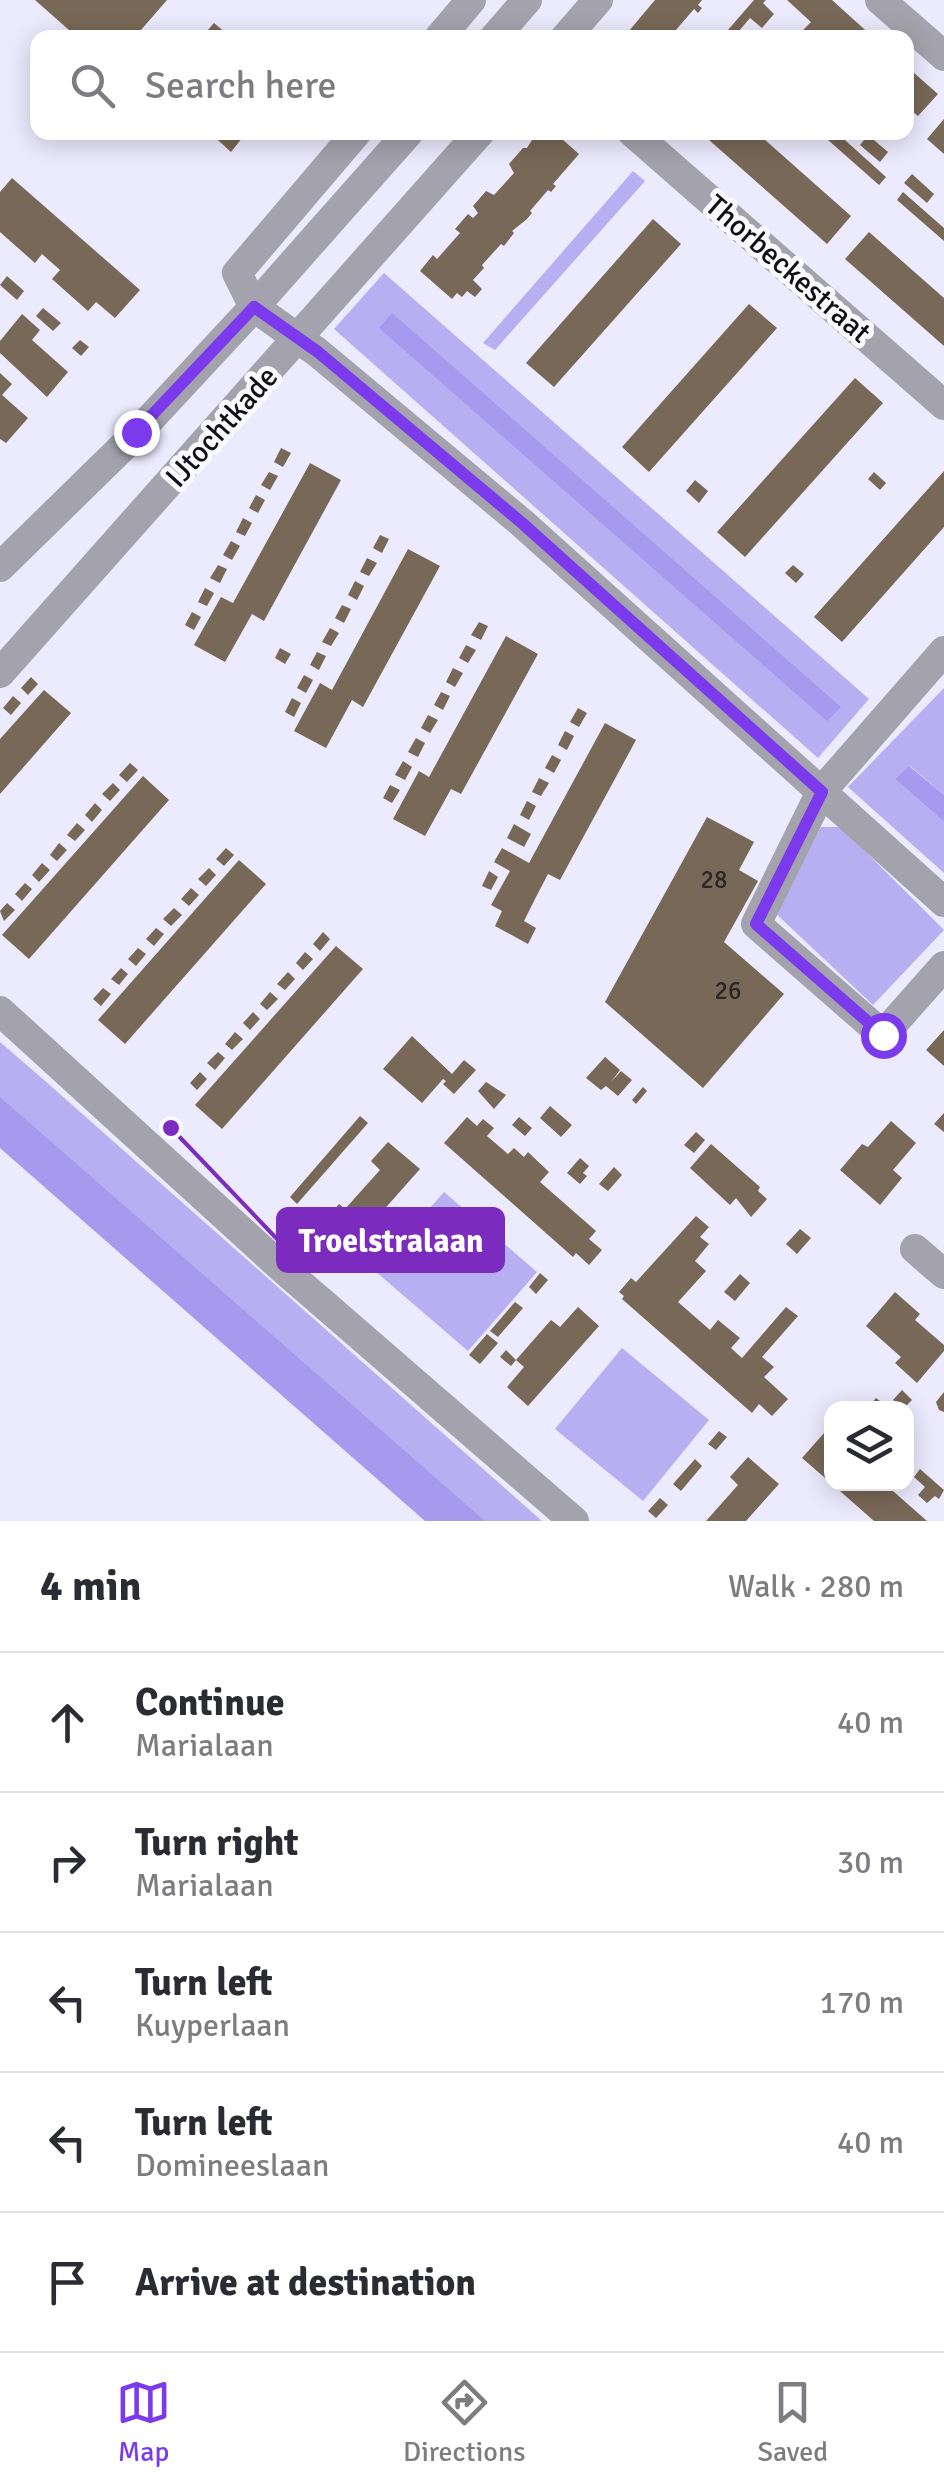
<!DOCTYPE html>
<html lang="en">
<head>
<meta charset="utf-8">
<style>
	body { margin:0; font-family:Signika,sans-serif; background:#f2f2f3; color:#2b2b33 }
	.controls { position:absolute; right:30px; bottom:30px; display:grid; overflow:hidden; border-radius:20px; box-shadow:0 5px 25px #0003 }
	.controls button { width:90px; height:90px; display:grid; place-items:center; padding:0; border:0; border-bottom:2px solid #e1e1e2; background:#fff; color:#2b2b33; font:50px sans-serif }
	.stop { position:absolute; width:30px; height:30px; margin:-22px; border:8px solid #7c3aed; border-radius:50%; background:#fff }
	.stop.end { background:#7c3aed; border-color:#fff; box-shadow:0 2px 10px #0008 }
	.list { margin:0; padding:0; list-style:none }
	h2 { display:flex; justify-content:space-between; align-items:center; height:130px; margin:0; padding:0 40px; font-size:42px }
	h2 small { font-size:32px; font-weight:400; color:#7c7c81 }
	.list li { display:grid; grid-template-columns:65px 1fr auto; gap:30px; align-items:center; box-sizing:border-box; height:140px; padding:0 40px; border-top:2px solid #e1e1e2 }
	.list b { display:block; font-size:38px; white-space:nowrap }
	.list p { margin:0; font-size:32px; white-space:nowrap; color:#7c7c81 }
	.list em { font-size:32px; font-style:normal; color:#7c7c81 }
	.icon { flex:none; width:55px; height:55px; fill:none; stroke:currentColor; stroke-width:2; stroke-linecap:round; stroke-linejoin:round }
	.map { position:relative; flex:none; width:944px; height:1521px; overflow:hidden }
	.search { position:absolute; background:#fff; box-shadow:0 5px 25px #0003; left:30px; right:30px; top:30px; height:110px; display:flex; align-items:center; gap:25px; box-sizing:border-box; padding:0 35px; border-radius:20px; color:#7c7c81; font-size:38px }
	.sheet { height:830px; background:#fff }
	nav { display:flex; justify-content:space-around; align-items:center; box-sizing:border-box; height:140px; border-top:2px solid #e1e1e2; background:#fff; font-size:28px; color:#7c7c81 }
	nav a { display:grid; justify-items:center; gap:5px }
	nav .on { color:#7c3aed }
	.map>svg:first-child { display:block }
</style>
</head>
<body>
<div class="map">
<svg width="944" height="1521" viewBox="0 0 944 1521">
	<rect width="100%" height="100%" fill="#eceafd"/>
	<g fill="#b8aff2">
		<polygon points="633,171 645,181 495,350 483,343"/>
		<polygon points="384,273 869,699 818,758 334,329"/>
		<polygon points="944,688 944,795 910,766 895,779 944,822 944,873 848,787"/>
		<polygon points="821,827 841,827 944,930 873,1005 771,909"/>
		<polygon points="0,1042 44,1080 542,1521 475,1521 0,1126"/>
		<polygon points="444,1192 537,1272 468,1351 375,1271"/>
		<polygon points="622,1348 709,1420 643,1501 555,1429"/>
	</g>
	<g fill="#a799ed">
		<polygon points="392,313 841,707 827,721 379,328"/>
		<polygon points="909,766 944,795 944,822 895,779"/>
		<polygon points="0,1097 485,1521 425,1521 0,1148"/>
	</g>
	<g fill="#786857">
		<polygon points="35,0 167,0 134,38 78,38"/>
		<polygon points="655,0 702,0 698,5 702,8 698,13 694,9 669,38 623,38"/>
		<polygon points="754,0 766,0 763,3 774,14 762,28 750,18 733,38 721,38"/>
		<polygon points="787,0 832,0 874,38 809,38 802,31 811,22"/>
		<polygon points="214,23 227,34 224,38 201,38"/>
		<polygon points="906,66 938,94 918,116 906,106"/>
		<polygon points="944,119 944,154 927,139"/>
		<polygon points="209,132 247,132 231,152"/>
		<polygon points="537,132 554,132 579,154 553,184 556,186 551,192 548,190 530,211 532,213 527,219 512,231 514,233 504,246 501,244 482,265 484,268 473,280 482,289 475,297 467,291 462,297 457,293 452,299 420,271 433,255 437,259 460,233 455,229 468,214 473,218 478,213 473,206 486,191 494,195 514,173 509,164 523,148 527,148"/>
		<polygon points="700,132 756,132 851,216 827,244"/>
		<polygon points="819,132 836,132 886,177 879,185"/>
		<polygon points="868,135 888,152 880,162 860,145"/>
		<polygon points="912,174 934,194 927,203 904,183"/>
		<polygon points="12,178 140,290 115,318 96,302 88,311 52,279 60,270 42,254 35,263 0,232 0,192"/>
		<polygon points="903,192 944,228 944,241 897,200"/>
		<polygon points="653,219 681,244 554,387 526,363"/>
		<polygon points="869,232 944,298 944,346 845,259"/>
		<polygon points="7,276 24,291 17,300 0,285"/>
		<polygon points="749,304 777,328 649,472 622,447"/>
		<polygon points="43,308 61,323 53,331 36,316"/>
		<polygon points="22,314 40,330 32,340 68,372 47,397 0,353 0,341"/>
		<polygon points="80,340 89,347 81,356 72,348"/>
		<polygon points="0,373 12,384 2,395 28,418 6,443 0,439"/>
		<polygon points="855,378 883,403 745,557 717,532"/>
		<polygon points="281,448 291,453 283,467 274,462"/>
		<polygon points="310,463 341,480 264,621 252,614 225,662 194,645 221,597 233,603"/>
		<polygon points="944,471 944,527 842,642 814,617"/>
		<polygon points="269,472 278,476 270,490 261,485"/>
		<polygon points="874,472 886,483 880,490 868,479"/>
		<polygon points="695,480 708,491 699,503 686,491"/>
		<polygon points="256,495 265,500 258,513 249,508"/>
		<polygon points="243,518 252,523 245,536 236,532"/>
		<polygon points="380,535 389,539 382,553 373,548"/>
		<polygon points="231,541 240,546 232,560 223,555"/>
		<polygon points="408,549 440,566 363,707 352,700 326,748 294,731 320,683 332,690"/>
		<polygon points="367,558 377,563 369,576 360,572"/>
		<polygon points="218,565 227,569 220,583 210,578"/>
		<polygon points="793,565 804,574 796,583 785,573"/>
		<polygon points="355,581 364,586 357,600 348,595"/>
		<polygon points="205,588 214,593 207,606 198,602"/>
		<polygon points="342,605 351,609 344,623 335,618"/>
		<polygon points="192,612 201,617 194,630 185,625"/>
		<polygon points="479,622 488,626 481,640 471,635"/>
		<polygon points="330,628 339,633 331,646 322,642"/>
		<polygon points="506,636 538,654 461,794 451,789 425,836 393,819 419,771 429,777"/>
		<polygon points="466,645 476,650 468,663 459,658"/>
		<polygon points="280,648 291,654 285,664 275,658"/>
		<polygon points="317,652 326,656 319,670 310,665"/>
		<polygon points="453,668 463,673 455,687 446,682"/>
		<polygon points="304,675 313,680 306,693 297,688"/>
		<polygon points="31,677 38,684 28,695 21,688"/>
		<polygon points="44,690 71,713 0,794 0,739"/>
		<polygon points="441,692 450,696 443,710 434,705"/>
		<polygon points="13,696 21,703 11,715 3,708"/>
		<polygon points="292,698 301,703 294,717 285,712"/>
		<polygon points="578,708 587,713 579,727 570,722"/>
		<polygon points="428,715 438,720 430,733 421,728"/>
		<polygon points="605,723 636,740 560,880 548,874 536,897 524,921 536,928 528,944 495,926 502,911 491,905 510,871 494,862 502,848 529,863"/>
		<polygon points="565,731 574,736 567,750 558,745"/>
		<polygon points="416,738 425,743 418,757 408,752"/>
		<polygon points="552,755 561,760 554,773 545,768"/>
		<polygon points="403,761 412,767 405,780 395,775"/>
		<polygon points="130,763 138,770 127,782 119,775"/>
		<polygon points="143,776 169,800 29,959 2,935"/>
		<polygon points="539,778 549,783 541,796 532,792"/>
		<polygon points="113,783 120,790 110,801 102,794"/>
		<polygon points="390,785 400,790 392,803 383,798"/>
		<polygon points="527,801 536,806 529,820 520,815"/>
		<polygon points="95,803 102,810 92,822 85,815"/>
		<polygon points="707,817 754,842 739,870 758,881 724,942 784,994 703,1088 605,1002"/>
		<polygon points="77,823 85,830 75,841 67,835"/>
		<polygon points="514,824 531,834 524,847 507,838"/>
		<polygon points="59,843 67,850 57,861 50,855"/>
		<polygon points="226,848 234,855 224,866 216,859"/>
		<polygon points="239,860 266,884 125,1044 98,1020"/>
		<polygon points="42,863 50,870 39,882 32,875"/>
		<polygon points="209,868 216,875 206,886 198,879"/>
		<polygon points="489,871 498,877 491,890 482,886"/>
		<polygon points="25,883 32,889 22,901 15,894"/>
		<polygon points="191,888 199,895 189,906 181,899"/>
		<polygon points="7,903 15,910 4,921 0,911"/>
		<polygon points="174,908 182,915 171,926 163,919"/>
		<polygon points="156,928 164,934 154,946 146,939"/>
		<polygon points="323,932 330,939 320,951 313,944"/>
		<polygon points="336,946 363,969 222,1129 195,1105"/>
		<polygon points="138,948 146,954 136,966 128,959"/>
		<polygon points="305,952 313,959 303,970 296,963"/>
		<polygon points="121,968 128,974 119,985 111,979"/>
		<polygon points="288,972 295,979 285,990 277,984"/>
		<polygon points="103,988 111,994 101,1006 93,999"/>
		<polygon points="270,992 278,999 267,1010 260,1004"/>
		<polygon points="253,1012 260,1019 250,1030 243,1023"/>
		<polygon points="944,1030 944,1066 926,1050"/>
		<polygon points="235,1032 243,1039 232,1050 225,1044"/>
		<polygon points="412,1036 452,1074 464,1060 476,1070 454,1094 443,1084 446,1081 443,1079 422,1103 383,1069"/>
		<polygon points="218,1052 225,1058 215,1070 207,1063"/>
		<polygon points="605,1057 620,1070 611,1082 621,1071 632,1080 618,1096 606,1086 601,1090 586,1078"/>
		<polygon points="200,1072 207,1079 197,1090 190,1083"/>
		<polygon points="486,1082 506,1095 494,1109 478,1091"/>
		<polygon points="643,1087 647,1091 636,1104 632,1100"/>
		<polygon points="550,1106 572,1125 561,1137 540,1118"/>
		<polygon points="944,1113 944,1132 934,1124"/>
		<polygon points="360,1116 368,1123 297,1204 290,1197"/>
		<polygon points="467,1117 477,1126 483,1119 494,1128 487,1136 508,1154 514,1148 524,1157 528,1152 549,1172 540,1182 596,1231 589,1239 602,1250 589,1265 576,1253 573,1257 444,1143"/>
		<polygon points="519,1117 532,1128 525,1136 512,1125"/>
		<polygon points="891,1121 916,1143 893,1170 902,1178 880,1205 840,1170 862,1144 868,1147"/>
		<polygon points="696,1132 705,1140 694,1153 684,1145"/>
		<polygon points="388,1142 420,1169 349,1249 327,1230 337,1219 331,1213 339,1204 345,1209 380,1170 371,1161"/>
		<polygon points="711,1144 760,1187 758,1191 767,1199 751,1217 736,1198 730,1205 690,1168"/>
		<polygon points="580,1158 589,1166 583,1173 587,1176 580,1184 567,1173"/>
		<polygon points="614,1167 622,1175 608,1191 599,1184"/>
		<polygon points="696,1216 709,1227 700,1237 709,1244 695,1261 706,1271 678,1302 710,1330 718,1320 740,1338 731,1348 742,1358 786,1307 798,1316 762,1357 774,1367 764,1377 788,1399 772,1416 759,1404 752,1413 622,1299 624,1296 619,1292 631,1278 636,1282"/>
		<polygon points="800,1229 811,1238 797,1254 786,1244"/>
		<polygon points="540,1273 548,1280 536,1294 529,1287"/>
		<polygon points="740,1274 750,1283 735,1301 724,1292"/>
		<polygon points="895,1292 920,1314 915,1320 944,1345 944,1351 917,1383 895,1363 901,1357 866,1326"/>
		<polygon points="515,1302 523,1308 498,1337 490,1331"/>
		<polygon points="578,1307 599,1326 528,1406 507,1387 524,1367 516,1360 511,1366 500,1357 506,1350 516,1360 551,1320 560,1327"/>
		<polygon points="487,1334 498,1343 480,1364 469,1355"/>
		<polygon points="902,1390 912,1400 904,1408 893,1400"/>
		<polygon points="944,1392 944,1412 939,1410 936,1402"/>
		<polygon points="876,1398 885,1405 882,1408 867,1408"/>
		<polygon points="719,1431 727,1437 716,1450 708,1444"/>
		<polygon points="825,1432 831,1437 831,1484 885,1484 927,1521 874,1521 824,1477 802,1458"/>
		<polygon points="748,1457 779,1484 746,1521 706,1521 738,1485 730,1477"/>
		<polygon points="695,1459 702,1466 681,1491 673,1484"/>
		<polygon points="920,1469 944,1490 939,1499 935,1496 927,1503 918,1495 925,1487 914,1477"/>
		<polygon points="660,1498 668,1505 656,1518 648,1511"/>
	</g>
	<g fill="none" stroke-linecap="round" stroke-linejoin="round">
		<g stroke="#a4a3ad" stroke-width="30">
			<polyline points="880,0 944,56"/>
			<polyline points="439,38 471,0"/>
			<polyline points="565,38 598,0"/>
			<polyline points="357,132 237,273 254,307 317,352 522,523 944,902"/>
			<polyline points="632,132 944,405"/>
			<polyline points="944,651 821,792 756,924 883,1035 944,966"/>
			<polyline points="0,673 480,132"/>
			<polyline points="915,1249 944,1274"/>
		</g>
		<g stroke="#a4a3ad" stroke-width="30">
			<polyline points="494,38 527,0"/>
			<polyline points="0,567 137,433 254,307 409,132"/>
			<polyline points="0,1011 282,1268 574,1521"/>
		</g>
	</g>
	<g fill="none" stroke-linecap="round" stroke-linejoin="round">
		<polyline stroke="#7c3aed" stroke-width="12" points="136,432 254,307 318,352 522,523 822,792 756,924 883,1035"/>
	</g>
	<g text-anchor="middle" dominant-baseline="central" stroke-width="10" stroke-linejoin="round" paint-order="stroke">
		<g font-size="25" fill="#2b2628">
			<text x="714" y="879">28</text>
			<text x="728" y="990">26</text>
		</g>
		<g font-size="30" fill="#111018" stroke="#f9f9fe">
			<text transform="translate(788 269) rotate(41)">Thorbeckestraat</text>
			<text transform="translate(222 427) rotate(-48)">IJtochtkade</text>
		</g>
	</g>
	<path fill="none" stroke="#7b2cbf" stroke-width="4" d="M171 1128L278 1240"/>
	<circle fill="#7b2cbf" stroke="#f9f9fe" stroke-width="4" cx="171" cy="1128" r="10"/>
	<rect fill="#7b2cbf" stroke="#7b2cbf" stroke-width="4" x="278" y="1209" width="225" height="62" rx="10"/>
	<g font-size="32" text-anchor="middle" font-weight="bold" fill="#fff">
		<text x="391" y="1252">Troelstralaan</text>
	</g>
</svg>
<div class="controls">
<button><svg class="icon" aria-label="layers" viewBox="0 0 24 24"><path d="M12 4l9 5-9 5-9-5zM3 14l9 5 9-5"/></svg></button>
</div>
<div class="stop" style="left:883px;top:1035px"></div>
<div class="stop end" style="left:136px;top:432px"></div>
<div class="search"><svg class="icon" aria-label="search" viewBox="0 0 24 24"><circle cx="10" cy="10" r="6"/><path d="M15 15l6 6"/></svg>Search here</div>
</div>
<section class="sheet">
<h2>4 min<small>Walk · 280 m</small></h2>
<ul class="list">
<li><svg class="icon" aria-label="ahead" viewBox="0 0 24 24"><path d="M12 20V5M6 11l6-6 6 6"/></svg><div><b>Continue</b><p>Marialaan</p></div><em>40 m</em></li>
<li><svg class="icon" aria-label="right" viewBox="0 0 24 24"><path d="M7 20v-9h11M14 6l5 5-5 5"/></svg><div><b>Turn right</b><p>Marialaan</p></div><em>30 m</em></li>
<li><svg class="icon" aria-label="left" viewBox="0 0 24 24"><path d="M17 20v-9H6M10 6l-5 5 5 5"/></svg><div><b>Turn left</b><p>Kuyperlaan</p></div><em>170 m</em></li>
<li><svg class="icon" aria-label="left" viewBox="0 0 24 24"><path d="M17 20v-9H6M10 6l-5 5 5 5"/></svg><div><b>Turn left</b><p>Domineeslaan</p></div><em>40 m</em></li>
<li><svg class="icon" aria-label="arrive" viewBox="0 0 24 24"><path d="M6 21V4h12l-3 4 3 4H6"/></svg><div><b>Arrive at destination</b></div></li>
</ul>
</section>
<nav>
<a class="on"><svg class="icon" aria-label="map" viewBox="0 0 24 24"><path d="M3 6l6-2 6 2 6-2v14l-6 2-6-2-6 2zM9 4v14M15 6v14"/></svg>Map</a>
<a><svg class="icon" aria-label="directions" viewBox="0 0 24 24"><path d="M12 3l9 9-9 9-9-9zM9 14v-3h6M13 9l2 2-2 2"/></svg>Directions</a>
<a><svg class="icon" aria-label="saved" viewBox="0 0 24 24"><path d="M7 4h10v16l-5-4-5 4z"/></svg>Saved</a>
</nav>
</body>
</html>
